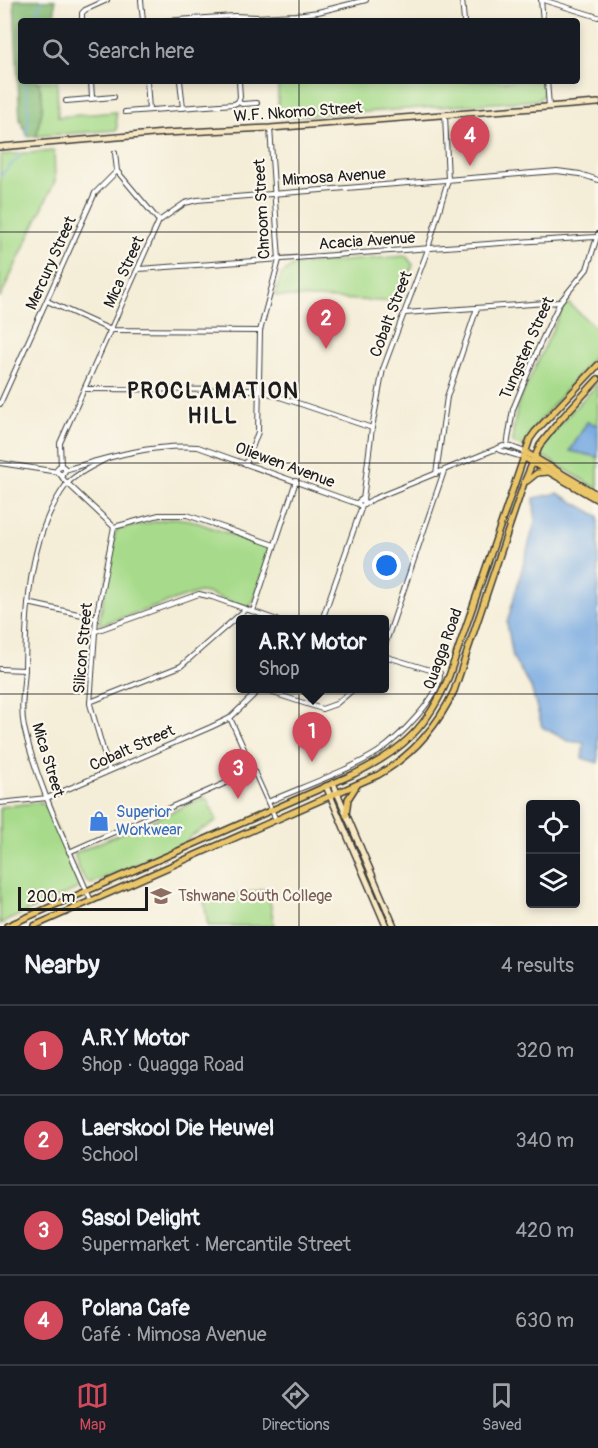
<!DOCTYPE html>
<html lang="en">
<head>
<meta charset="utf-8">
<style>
	body { margin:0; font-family:Pangolin,sans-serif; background:#20242c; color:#f1f3f6 }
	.controls { position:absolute; right:18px; bottom:18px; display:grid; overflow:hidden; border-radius:6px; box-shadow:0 3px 9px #0003 }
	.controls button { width:54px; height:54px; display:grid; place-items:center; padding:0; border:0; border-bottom:2px solid #363941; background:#171b24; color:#f1f3f6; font:30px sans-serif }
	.scale { position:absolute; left:18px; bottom:15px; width:130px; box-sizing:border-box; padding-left:6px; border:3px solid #1c1c1c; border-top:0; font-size:16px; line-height:21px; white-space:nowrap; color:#1c1c1c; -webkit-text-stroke:4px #fbf7ec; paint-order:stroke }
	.you { position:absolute; left:387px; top:566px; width:21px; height:21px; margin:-15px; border:4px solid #fff; border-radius:50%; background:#1a73e8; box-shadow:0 0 0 9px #1a73e833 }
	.badge { display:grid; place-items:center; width:39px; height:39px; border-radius:50%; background:#d1495b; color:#fff; font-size:20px; font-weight:700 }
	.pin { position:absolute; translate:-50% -50px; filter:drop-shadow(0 2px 3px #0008) }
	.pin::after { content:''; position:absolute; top:32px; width:21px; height:18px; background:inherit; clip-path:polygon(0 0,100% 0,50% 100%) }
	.popup { position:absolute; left:236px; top:615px; width:153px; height:78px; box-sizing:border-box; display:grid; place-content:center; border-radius:6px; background:#171b24; filter:drop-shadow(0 2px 4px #0005); font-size:20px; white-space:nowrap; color:#9ea1a6 }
	.popup b { font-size:22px; color:#f1f3f6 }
	.popup::after { content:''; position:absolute; left:50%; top:100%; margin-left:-12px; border:12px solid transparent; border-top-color:#171b24 }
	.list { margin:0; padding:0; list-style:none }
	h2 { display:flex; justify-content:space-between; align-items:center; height:78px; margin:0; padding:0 24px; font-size:26px }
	h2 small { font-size:20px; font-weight:400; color:#9ea1a6 }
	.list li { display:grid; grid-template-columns:39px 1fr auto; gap:18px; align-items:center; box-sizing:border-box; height:90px; padding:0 24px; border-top:2px solid #363941 }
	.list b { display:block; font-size:22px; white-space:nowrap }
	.list p { margin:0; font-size:20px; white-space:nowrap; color:#9ea1a6 }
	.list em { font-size:20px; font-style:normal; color:#9ea1a6 }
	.icon { flex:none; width:33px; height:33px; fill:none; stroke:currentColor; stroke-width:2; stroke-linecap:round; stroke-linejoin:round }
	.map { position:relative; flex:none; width:598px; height:926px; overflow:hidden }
	.search { position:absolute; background:#171b24; box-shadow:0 3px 9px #0003; left:18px; right:18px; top:18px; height:66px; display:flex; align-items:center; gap:15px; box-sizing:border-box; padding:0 21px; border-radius:6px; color:#9ea1a6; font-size:22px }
	.sheet { height:438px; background:#171b24 }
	nav { display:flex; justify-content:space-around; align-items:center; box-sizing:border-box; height:84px; border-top:2px solid #363941; background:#171b24; font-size:16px; color:#9ea1a6 }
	nav a { display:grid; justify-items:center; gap:3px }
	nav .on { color:#d1495b }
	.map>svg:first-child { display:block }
</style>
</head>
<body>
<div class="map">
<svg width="598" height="926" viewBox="0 0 598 926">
	<rect width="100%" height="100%" fill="#fbf7ec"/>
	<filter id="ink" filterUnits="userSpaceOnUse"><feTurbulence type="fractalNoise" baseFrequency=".0167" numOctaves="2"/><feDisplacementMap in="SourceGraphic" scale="12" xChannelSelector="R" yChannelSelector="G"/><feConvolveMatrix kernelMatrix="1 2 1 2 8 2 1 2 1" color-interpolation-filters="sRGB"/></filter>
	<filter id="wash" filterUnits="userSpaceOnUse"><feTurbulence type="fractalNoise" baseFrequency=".008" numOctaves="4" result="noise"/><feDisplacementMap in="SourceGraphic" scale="24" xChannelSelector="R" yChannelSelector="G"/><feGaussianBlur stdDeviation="1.35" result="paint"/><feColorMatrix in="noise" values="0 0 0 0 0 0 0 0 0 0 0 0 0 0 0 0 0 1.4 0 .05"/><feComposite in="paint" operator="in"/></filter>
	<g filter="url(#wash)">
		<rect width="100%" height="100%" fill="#f4edd7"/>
		<g fill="#a7db8b" stroke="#627c54" stroke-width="1.5">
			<path d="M38,81H57L58,117L116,112L117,130L37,136C37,128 39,123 41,116C44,104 42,93 38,81Z"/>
			<polygon points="278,81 543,81 544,95 538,100 278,118"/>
			<polygon points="54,151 55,181 0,298 0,155"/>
			<polygon points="406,256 413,265 399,302 275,296 281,275 294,265"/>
			<polygon points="566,301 598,330 598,351 530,433 524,447 513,443 513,431 518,404"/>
			<path d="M598,384V425L587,422L570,451L598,457V489L541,455C543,437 584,399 598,384Z"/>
			<polygon points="174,518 190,520 269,548 270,551 254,601 250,606 244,607 207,593 199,592 100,625 99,623 115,533 119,529"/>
			<path d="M206,797L217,821L191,836L185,843L91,884C83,881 75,862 75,853Z"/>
			<polygon points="41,802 47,807 79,882 79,888 0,924 0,807"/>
			<polygon points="268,889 274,926 208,926 204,900"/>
		</g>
		<path fill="#85bb77" stroke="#506c4a" stroke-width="1.5" d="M14,0H55V21H21V81H38C41,90 44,102 42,111C40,120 37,127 37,136H28L20,120Z"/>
		<g fill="#74a8e1" stroke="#48627e" stroke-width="1.5">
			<polygon points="587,422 598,425 598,457 570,451"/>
			<polygon points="558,493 598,516 598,763 582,758 584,743 568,741 542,727 531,687 513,658 507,623 535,522 534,498"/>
		</g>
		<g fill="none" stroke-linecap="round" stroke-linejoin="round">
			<g stroke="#74a8e1" stroke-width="1.5">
				<polyline points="35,21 37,10 42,0"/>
				<polyline points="25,81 29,119 26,135"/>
				<polyline points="0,176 21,155"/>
			</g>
		</g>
	</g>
	<g filter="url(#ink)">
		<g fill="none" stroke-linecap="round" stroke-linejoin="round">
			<g stroke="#3c3b38" stroke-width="6">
				<g id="minor">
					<polyline points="141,0 143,21"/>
					<polyline points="462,0 464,21"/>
					<polyline points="541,0 543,21"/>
					<polyline points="543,0 598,17"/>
					<polyline points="82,21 82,13 85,10 107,0"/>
					<polyline points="164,21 234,16 258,17 296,15 318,12 366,0"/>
					<polyline points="91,81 92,98"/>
					<polyline points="147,81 149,110"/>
					<polyline points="180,81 183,108"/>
					<polyline points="547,81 549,106"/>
					<polyline points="66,101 114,97"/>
					<polyline points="238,102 242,104 257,103"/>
					<polyline points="125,112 234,104 238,102 240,97 239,81"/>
					<polyline points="115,153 117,171 159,221"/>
					<polyline points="159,221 185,203 197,200 557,171 580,174 598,180"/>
					<path d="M138,269C291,259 444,246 597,237"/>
					<polyline points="47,301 111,330 260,331"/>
					<polyline points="405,313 560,302"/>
					<polyline points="85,389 259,390 372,428"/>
					<polyline points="0,404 95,193 117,171"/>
					<polyline points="507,446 513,409 540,344 560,302 587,269 598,234"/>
					<polyline points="499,450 523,457"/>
					<polyline points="0,463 58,472"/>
					<polyline points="246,464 258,432 260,331 279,260 270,128"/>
					<circle cx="61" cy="470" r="4"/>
					<polyline points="61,466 60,443 159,221"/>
					<path d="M65,470C108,457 153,444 198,447L358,504"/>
					<polyline points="60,474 64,480 114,527"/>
					<polyline points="436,474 447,397 477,308"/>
					<polyline points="363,500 372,428 383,369 427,252 448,180 445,115"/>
					<polyline points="365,504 362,499 358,502 359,505 362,506 373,499 503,446 512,447 525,452"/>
					<polyline points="114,527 159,515 187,515 274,545"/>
					<polyline points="28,603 96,618"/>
					<polyline points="253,611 296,481"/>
					<polyline points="322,620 362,506"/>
					<polyline points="96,631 199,594 212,597 277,620"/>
					<polyline points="384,648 444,471"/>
					<polyline points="0,669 25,670"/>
					<polyline points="261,689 322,709 336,704 355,688"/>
					<polyline points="90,702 181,666 246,609"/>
					<polyline points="230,718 276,820"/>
					<polyline points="109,770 90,704 96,618 114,527"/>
					<path d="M268,802C302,787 348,771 378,752C397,739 442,696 440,673L384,656"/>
					<polyline points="0,803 47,798 211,727 230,718 261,688"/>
					<polyline points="69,852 253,771"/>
					<path d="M91,901C67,844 38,788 24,727C20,708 24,688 25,668C26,608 29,535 66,485C73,475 96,464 108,458"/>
				</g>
			</g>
			<g stroke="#3c3b38" stroke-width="8">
				<g id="secondary">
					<polyline points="0,147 165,133 270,128 598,103"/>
					<polyline points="333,783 394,926"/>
					<polyline points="326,786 386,926"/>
				</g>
			</g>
			<g stroke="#3c3b38" stroke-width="8">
				<g id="primary">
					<polyline points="525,452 598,495"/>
					<polyline points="523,457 598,500"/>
					<polyline points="527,481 537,473 548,472"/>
					<polyline points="346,815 348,799 357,785"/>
					<path d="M7,926L354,774C402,751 429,726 449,676L530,439L535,432L598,365"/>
					<path d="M34,926L378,775C413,755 437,727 454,691L524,483L540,445L560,420L598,379"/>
				</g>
			</g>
			<use href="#minor" stroke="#fff" stroke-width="4"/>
			<use href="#secondary" stroke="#f7e8c3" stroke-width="5"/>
			<use href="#primary" stroke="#ebc669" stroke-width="5"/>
		</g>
	</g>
	<path fill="none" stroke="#1c1c1c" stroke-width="1.5" stroke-opacity="0.55" d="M299,0V21M299,81V926M0,232H598M0,463H598M0,694H598"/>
	<defs>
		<g id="shop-bare" transform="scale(1.62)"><path d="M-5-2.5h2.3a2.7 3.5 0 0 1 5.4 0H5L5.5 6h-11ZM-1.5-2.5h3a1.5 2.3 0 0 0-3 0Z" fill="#3f7fe0" stroke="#fbf7ec" stroke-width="2.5" paint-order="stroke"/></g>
		<g id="university-bare" transform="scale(1.62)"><path d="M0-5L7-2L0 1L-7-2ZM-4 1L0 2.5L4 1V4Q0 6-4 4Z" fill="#8d6e63" stroke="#fbf7ec" stroke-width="2.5" paint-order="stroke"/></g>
	</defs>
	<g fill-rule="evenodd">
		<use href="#shop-bare" x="99" y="821"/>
		<use href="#university-bare" x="161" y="896"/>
	</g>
	<g text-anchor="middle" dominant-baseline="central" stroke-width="4.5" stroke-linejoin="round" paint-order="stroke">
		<g font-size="16" fill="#1c1c1c" stroke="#fbf7ec">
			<text transform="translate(298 112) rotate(-4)">W.F. Nkomo Street</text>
			<text transform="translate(334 177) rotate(-4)">Mimosa Avenue</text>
			<text transform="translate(262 209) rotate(-93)">Chroom Street</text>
			<text transform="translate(367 241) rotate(-4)">Acacia Avenue</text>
			<text transform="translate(51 263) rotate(-66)">Mercury Street</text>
			<text transform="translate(124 272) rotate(-66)">Mica Street</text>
			<text transform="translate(391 314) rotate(-69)">Cobalt Street</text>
			<text transform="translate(527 348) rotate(-66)">Tungsten Street</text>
			<text transform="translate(285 465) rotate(20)">Oliewen Avenue</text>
			<text transform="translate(83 648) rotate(-85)">Silicon Street</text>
			<text transform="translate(443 649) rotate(-70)">Quagga Road</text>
			<text transform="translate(132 748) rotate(-24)">Cobalt Street</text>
			<text transform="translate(48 760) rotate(73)">Mica Street</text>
		</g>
		<g font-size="16" fill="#366cbe" stroke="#fbf7ec" text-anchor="start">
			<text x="116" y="812">Superior<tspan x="116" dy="18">Workwear</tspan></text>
		</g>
		<g font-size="16" fill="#785e54" stroke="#fbf7ec" text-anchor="start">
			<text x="178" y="896">Tshwane South College</text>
		</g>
		<g font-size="22" font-weight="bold" letter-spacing="1.5" fill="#1c1c1c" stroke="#fbf7ec">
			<text x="213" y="391">PROCLAMATION<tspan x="213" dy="25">HILL</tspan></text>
		</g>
	</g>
</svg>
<div class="controls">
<button><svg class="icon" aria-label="locate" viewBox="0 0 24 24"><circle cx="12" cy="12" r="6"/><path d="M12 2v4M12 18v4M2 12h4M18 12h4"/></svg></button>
<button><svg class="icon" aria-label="layers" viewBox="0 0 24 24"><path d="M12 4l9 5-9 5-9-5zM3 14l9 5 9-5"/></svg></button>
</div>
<div class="scale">200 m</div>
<div class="you"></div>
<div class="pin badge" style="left:312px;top:762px">1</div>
<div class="popup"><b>A.R.Y Motor</b>Shop</div>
<div class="pin badge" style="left:326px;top:349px">2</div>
<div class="pin badge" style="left:238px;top:799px">3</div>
<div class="pin badge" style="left:470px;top:166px">4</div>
<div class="search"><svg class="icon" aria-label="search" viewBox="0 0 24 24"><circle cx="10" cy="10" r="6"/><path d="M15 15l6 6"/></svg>Search here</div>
</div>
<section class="sheet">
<h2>Nearby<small>4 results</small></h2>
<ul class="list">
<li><span class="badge">1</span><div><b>A.R.Y Motor</b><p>Shop · Quagga Road</p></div><em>320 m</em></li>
<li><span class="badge">2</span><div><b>Laerskool Die Heuwel</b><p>School</p></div><em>340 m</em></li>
<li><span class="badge">3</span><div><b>Sasol Delight</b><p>Supermarket · Mercantile Street</p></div><em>420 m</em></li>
<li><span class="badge">4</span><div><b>Polana Cafe</b><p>Café · Mimosa Avenue</p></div><em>630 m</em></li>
</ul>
</section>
<nav>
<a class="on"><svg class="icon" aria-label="map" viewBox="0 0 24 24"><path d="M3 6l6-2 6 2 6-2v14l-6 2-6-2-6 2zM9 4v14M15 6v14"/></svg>Map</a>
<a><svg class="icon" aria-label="directions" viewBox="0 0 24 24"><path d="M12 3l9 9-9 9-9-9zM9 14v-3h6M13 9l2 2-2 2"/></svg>Directions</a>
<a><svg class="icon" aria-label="saved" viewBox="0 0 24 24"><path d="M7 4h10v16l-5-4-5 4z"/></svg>Saved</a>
</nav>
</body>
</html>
